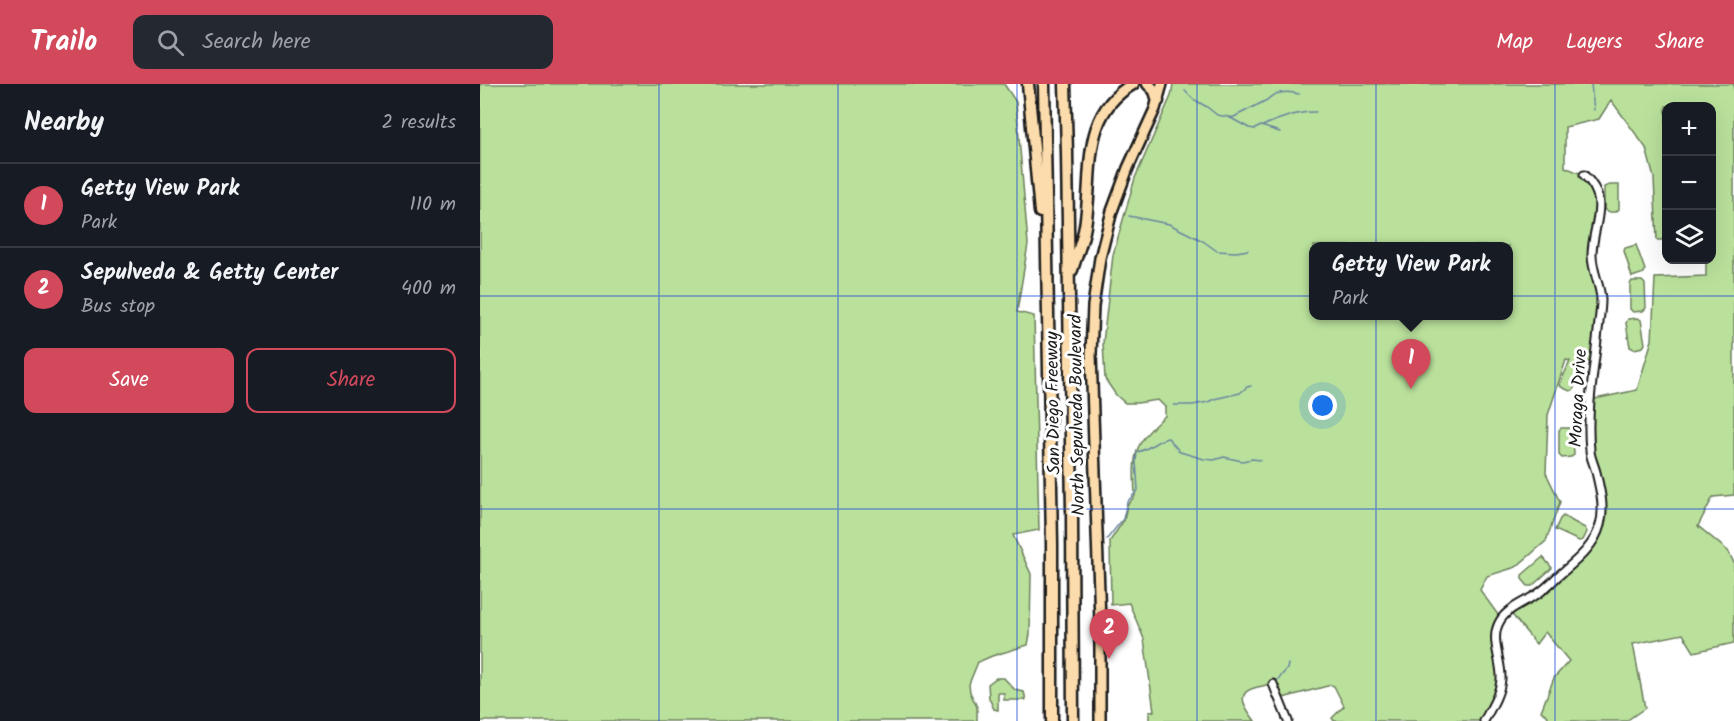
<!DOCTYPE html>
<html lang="en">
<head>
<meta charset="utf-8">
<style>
	body { margin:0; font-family:Kalam,sans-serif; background:#242831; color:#f1f3f6 }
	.controls { position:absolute; right:18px; top:18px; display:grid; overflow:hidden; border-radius:12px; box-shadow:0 6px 24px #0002 }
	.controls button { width:54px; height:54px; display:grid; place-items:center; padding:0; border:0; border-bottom:2px solid #363941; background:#171b24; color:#f1f3f6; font:30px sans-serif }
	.you { position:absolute; left:843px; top:322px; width:21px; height:21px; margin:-15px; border:4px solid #fff; border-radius:50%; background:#1a73e8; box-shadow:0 0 0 9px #1a73e833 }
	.badge { display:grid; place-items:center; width:39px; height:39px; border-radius:50%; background:#d1495b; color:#fff; font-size:20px; font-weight:700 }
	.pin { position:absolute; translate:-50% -50px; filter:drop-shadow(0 2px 3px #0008) }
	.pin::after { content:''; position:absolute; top:32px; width:21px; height:18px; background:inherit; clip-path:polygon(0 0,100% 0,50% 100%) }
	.popup { position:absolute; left:829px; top:158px; width:204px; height:78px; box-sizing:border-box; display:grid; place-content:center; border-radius:12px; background:#171b24; filter:drop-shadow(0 2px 4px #0005); font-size:20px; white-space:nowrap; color:#9ea1a6 }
	.popup b { font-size:22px; color:#f1f3f6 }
	.popup::after { content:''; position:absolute; left:50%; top:100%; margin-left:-12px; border:12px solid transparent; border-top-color:#171b24 }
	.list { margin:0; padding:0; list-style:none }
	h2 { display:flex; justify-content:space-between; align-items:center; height:78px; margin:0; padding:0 24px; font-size:26px }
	h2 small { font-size:20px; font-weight:400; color:#9ea1a6 }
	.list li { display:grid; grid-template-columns:39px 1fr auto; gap:18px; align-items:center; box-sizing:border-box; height:84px; padding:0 24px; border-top:2px solid #363941 }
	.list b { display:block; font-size:22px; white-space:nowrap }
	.list p { margin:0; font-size:20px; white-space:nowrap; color:#9ea1a6 }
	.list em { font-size:20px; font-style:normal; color:#9ea1a6 }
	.actions { display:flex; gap:12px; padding:18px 24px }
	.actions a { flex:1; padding:14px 0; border:2px solid #d1495b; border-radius:12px; text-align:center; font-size:21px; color:#d1495b }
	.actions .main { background:#d1495b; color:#fff }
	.icon { flex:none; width:33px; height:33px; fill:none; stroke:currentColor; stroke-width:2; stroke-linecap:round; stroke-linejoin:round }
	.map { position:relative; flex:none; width:1254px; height:637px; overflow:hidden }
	header { display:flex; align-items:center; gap:36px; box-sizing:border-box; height:84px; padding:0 30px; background:#d1495b; color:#fff }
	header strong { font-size:28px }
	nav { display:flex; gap:33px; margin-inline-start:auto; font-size:21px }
	.search { width:420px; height:54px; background:#242831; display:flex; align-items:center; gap:15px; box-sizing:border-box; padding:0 21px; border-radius:12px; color:#9ea1a6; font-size:22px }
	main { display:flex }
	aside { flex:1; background:#171b24 }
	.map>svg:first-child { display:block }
</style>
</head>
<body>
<header>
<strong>Trailo</strong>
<div class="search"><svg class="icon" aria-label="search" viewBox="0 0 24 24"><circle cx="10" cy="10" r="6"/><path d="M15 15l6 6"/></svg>Search here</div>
<nav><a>Map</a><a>Layers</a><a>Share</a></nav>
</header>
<main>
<aside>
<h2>Nearby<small>2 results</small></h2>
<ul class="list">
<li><span class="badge">1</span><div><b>Getty View Park</b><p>Park</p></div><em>110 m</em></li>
<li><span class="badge">2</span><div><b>Sepulveda &amp; Getty Center</b><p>Bus stop</p></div><em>400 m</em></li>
</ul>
<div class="actions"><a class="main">Save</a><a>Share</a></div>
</aside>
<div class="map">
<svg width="1254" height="637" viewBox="0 0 1254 637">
	<rect width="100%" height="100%" fill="#fff"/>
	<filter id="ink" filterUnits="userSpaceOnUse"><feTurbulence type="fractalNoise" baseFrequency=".0167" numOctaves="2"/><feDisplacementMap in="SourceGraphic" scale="12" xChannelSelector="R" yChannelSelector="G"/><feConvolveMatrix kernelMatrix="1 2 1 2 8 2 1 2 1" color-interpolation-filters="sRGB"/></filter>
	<g filter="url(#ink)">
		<g fill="#bae19c" stroke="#6b7e5c" stroke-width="1.5" fill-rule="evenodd">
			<polygon points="0,0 524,0 536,18 548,160 537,228 554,232 559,446 533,451 551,490 550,550 548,561 512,572 498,578 489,600 490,608 497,623 497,637 0,637"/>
			<path d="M693,0H1254V411L1233,413L1218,442L1248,467L1254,479V559L1214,568L1203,550L1153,560L1165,624L1146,637H1066L1068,632L1061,627L1074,594L1089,577L1065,548L1056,560L1029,527L1059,509L1112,460L1122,429L1110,367V316L1157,306L1172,256L1175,194L1226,192V176H1232V22H1186V156H1177L1174,94L1166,64L1131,16L1119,35L1085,43V83L1104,91L1117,108L1112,172L1121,214L1114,278L1096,277L1102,280L1103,284L1093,306L1090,307L1081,303L1080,300L1090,277L1086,276L1068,331L1066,389L1080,418L1066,457L1036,483L1007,492L1000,506L1021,535L1016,545L1021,594L1004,637H854L852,634L864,622L854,602L851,601L799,615L791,600H788C783,603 780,602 774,604C753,610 768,627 775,637H669V628L674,627L664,555L649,519L631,521L630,457L644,436L647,421L655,412C653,371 652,360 685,332V323L678,316L657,319H645L636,311L625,295L623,259L633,171L655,94L691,12ZM834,162H1028V232H834Z"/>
			<polygon points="1129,101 1139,101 1139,125 1136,128 1127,128 1124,125 1124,103"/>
			<polygon points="1156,161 1165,186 1164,189 1152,193 1144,167 1145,164"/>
			<polygon points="1152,197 1162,197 1165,200 1166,224 1163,227 1153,228 1150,225 1150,200"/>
			<polygon points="1158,234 1161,236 1165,260 1163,263 1154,265 1150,263 1146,239 1148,235"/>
			<polygon points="1081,344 1090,344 1093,347 1094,371 1091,373 1082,374 1079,371 1079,346"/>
			<polygon points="1083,432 1105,444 1107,448 1103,456 1099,457 1075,446 1080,435"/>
			<polygon points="1063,473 1072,484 1052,502 1048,502 1042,495 1042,491"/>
			<polygon points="516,594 524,594 535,606 544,608 546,616 524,616 524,609 518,609 518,626 514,625 509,614 508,600"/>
		</g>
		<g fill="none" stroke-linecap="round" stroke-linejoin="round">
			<g stroke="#67859f" stroke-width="1.5">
				<polyline points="1111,0 1114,26"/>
				<polyline points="705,7 713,15 727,23 737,31 749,33 769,44 775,45 781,42 800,48"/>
				<path d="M749,34L754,33L787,16C796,7 807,7 819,10"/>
				<path d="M783,42C797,35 820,27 836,28"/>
				<polyline points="649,132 689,140 723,157 737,167 756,168 768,166"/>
				<polyline points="694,321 713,321 728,318 734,315 760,309 767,303 771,302"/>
				<path d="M627,455L643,435L647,418L658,406L656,377L657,368C669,366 676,356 688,354L700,368L724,375L734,376L744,373L762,377L772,375L781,376"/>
				<polyline points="796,598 807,585 808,580"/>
			</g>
			<g stroke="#1c1c1c" stroke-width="11">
				<g id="minor">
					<polyline points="793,600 808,637"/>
					<path d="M1004,637C1011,624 1020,610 1021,595C1022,576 1009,555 1020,537C1027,525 1044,518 1056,511C1064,506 1071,499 1077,493C1094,478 1114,464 1120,441C1125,424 1120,405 1116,388C1114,380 1110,373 1110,366C1106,326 1114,286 1118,247C1119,237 1121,226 1121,216C1121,203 1112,187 1112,171C1112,140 1132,117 1104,91"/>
				</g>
			</g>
			<g stroke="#1c1c1c" stroke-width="14">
				<polyline id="major" points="620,637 620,538 611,270 613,222 620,174 632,127 648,84 675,25 682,0"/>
			</g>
			<g stroke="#1c1c1c" stroke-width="15">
				<g id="highway">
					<polyline points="548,0 560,128"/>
					<polyline points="564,0 572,460 572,637"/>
					<polyline points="585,0 587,68 592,429 593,637"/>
					<polyline points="668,0 675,7 678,17"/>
					<path d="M592,186C596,172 603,156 605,142C614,90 599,31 653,0"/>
				</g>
			</g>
			<use href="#minor" stroke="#fff" stroke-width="7"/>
			<use href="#major" stroke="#fcdcac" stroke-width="9"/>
			<use href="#highway" stroke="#fcdcac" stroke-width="10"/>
		</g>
	</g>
	<path fill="none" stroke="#1d4ed8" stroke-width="1.5" stroke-opacity="0.55" d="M179,0V637M358,0V637M537,0V637M717,0V637M896,0V637M1075,0V637M0,212H1254M0,425H1254"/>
	<g text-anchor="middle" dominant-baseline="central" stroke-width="6" stroke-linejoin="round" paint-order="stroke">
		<g font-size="18" fill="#1c1c1c" stroke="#fff">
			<text transform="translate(1099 314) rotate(-87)">Moraga Drive</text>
			<text transform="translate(574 319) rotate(-91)">San Diego Freeway</text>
			<text transform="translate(598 331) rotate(-91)">North Sepulveda Boulevard</text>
		</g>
	</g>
</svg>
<div class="controls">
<button>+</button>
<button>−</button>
<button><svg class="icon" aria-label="layers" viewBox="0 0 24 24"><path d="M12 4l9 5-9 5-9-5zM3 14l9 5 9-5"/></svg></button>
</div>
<div class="you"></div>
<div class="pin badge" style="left:931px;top:305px">1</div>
<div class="popup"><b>Getty View Park</b>Park</div>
<div class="pin badge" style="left:629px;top:575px">2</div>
</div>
</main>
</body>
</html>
